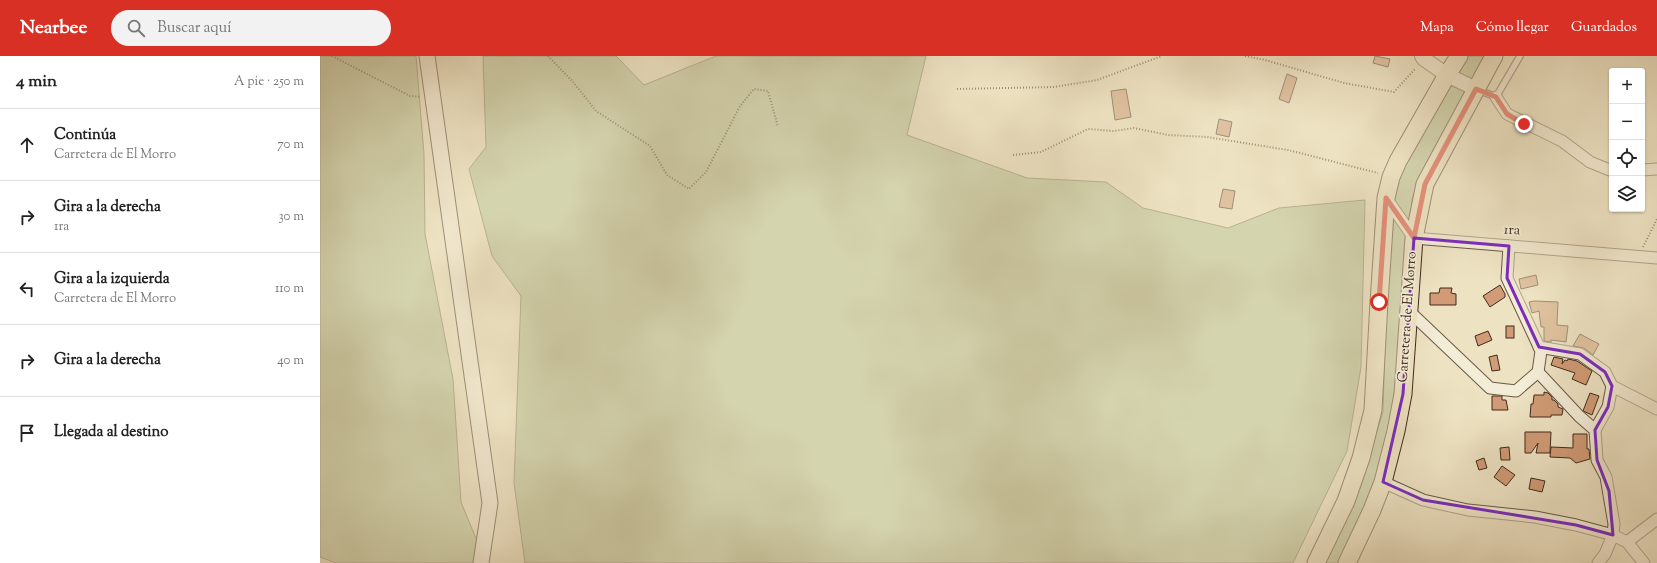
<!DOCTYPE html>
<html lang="es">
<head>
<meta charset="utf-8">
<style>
	body { margin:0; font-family:"Sorts Mill Goudy",serif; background:#f2f2f2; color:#222 }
	.controls { position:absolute; right:12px; top:12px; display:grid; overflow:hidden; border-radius:4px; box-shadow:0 1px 3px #0004 }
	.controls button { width:36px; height:36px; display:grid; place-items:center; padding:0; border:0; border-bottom:1px solid #e0e0e0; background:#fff; color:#222; font:20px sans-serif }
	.stop { position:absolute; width:12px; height:12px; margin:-9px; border:3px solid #d93025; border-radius:50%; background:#fff }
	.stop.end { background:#d93025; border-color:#fff; box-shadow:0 1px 4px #0008 }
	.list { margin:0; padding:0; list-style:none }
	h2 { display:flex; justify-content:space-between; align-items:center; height:52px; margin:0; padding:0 16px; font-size:17px }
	h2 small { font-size:13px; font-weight:400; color:#767676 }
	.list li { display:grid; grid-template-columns:26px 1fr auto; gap:12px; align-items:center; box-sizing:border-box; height:72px; padding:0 16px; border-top:1px solid #e0e0e0 }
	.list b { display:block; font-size:15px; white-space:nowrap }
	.list p { margin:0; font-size:13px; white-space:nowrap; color:#767676 }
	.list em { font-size:13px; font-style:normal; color:#767676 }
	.icon { flex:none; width:22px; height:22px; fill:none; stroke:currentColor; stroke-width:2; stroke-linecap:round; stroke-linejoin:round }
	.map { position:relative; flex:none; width:1337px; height:507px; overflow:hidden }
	header { display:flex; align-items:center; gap:24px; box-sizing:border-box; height:56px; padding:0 20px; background:#d93025; color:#fff }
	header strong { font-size:19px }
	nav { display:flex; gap:22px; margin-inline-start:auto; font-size:14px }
	.search { width:280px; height:36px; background:#f2f2f2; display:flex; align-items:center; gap:10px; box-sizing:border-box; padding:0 14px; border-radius:22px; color:#767676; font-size:15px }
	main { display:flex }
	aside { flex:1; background:#fff }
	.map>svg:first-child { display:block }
</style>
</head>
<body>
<header>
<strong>Nearbee</strong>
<div class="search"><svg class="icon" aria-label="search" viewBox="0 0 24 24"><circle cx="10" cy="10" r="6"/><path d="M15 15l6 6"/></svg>Buscar aquí</div>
<nav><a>Mapa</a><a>Cómo llegar</a><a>Guardados</a></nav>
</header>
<main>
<aside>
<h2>4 min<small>A pie · 250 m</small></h2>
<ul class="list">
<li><svg class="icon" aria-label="ahead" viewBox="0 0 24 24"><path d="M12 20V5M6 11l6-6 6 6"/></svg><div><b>Continúa</b><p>Carretera de El Morro</p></div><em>70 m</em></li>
<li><svg class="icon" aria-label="right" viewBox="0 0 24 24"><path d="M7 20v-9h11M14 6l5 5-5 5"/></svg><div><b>Gira a la derecha</b><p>1ra</p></div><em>30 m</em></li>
<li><svg class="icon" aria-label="left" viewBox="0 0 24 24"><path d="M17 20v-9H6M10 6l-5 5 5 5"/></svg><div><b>Gira a la izquierda</b><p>Carretera de El Morro</p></div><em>110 m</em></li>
<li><svg class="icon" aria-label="right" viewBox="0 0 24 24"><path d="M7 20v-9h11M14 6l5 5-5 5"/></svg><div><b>Gira a la derecha</b></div><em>40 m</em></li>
<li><svg class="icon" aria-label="arrive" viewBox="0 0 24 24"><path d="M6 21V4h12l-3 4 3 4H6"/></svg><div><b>Llegada al destino</b></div></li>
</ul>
</aside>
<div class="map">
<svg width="1337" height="507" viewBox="0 0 1337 507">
	<rect width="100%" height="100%" fill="#ede2c2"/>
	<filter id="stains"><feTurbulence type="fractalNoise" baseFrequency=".005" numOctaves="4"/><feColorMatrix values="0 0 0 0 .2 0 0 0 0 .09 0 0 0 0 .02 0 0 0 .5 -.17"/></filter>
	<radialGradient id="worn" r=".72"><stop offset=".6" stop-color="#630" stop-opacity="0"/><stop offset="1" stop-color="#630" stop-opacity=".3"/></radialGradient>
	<g fill="#b6c495" stroke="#7b7858">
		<polygon points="0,0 96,0 104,98 105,178 133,323 141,446 166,507 16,507 0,501"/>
		<polygon points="163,0 296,0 324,29 396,0 606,0 587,79 707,122 786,126 823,152 908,172 959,152 1045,144 1041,311 1027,395 973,507 205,507 194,427 201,240 172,200 149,113 166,91"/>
		<polygon points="1145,0 1167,0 1154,26 1134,17"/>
		<polygon points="1129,26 1148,35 1102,115 1092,143 1078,335 1070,373 1048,447 1021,507 1005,507 1049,401 1063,356 1067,224 1074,136 1085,107"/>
	</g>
	<g fill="#d09b76" stroke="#402b1c">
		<polygon points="1055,0 1070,3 1068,11 1053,7"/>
		<polygon points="967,18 977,22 969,47 959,43"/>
		<polygon points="806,33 811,61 795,64 791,35"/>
		<polygon points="899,63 912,66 909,81 896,78"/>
		<polygon points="903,133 915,135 912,153 899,151"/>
		<polygon points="1216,219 1218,229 1201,233 1199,223"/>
		<polygon points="1180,229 1185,238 1185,241 1170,251 1163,240"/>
		<polygon points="1120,232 1132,232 1131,237 1136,238 1136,249 1110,249 1110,237 1119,237"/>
		<polygon points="1214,245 1238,246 1237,269 1248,270 1246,286 1231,284 1231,286 1224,285 1224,271 1221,271 1219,255 1212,257 1209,246"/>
		<rect x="1186" y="270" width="8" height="12"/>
		<polygon points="1168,275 1172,284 1158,290 1155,280"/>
		<polygon points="1260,278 1279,288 1273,299 1264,292 1253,290"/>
		<polygon points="1177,299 1180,314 1172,315 1169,301"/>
		<polygon points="1234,301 1243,303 1242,308 1245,304 1247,305 1248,303 1257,305 1272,315 1266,329 1252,323 1255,317 1231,309"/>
		<polygon points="1224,336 1228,337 1232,341 1232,344 1234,344 1238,348 1238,351 1243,353 1242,359 1231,359 1231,361 1210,361 1211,348 1213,348 1214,339 1224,339"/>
		<polygon points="1270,337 1279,340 1272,359 1263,355"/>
		<polygon points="1172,340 1182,340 1182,344 1186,344 1188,354 1172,354"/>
		<polygon points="1205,376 1231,376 1230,397 1216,397 1218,387 1211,397 1205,397"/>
		<polygon points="1253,378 1267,378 1267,393 1269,393 1270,403 1256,407 1250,402 1230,401 1231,391 1253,392"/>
		<polygon points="1189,391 1190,404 1181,404 1180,392"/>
		<polygon points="1164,402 1167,412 1159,414 1156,405"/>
		<polygon points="1182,410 1195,419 1186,430 1174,421"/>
		<polygon points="1211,422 1225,425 1222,436 1209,433"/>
	</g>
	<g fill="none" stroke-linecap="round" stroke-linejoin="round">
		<g stroke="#6b5946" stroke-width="8">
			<polyline id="service" points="1158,34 1176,41 1200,0"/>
		</g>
		<g stroke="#6b5946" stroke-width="13">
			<g id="minor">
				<polyline points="1176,41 1187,58 1242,85 1270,106 1292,115"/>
				<polyline points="1322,114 1337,113"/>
				<polyline points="1066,142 1094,182 1337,202"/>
				<polyline points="1089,255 1170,332 1196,335 1218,316 1221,295 1187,222 1189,190"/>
				<polyline points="1219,291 1260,298 1285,316 1292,330 1337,353"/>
				<polyline points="1218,316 1259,360 1275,374 1277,404 1286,421 1294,468 1293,479 1285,498 1278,507"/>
				<polyline points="1275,374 1288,351 1292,330"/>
				<polyline points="1063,426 1103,444 1148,454 1215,461 1256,469 1293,479 1307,486 1324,507"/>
				<polyline points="1307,486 1337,463"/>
			</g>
		</g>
		<g stroke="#6b5946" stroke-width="16">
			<polyline id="tertiary" points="1102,0 1104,3 1127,19 1156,33"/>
		</g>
		<g stroke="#402b1c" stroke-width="17">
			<polyline id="secondary" points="107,0 170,447 161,507"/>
		</g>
		<g stroke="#402b1c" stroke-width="19">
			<g id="primary">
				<polyline points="996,507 1026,445 1041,402 1053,354 1059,246 1066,142 1071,121 1078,105 1127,19 1139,0"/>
				<polyline points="1027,507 1052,454 1063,426 1076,375 1083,338 1094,182 1105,128 1174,0"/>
			</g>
		</g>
		<g stroke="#402b1c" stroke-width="2" stroke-dasharray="1 2" stroke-linecap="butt">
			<polyline points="12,0 90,40 101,41"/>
			<polyline points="228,0 254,27 276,55 330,90 347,119 369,133 386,116 420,50 434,33 448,35 458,71"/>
			<polyline points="925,0 945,4 1024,27 1074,36 1096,12"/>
			<polyline points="637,33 734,31 777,24 842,0"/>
			<polyline points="693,99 721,96 768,73 794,75 814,72 848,79 887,81 968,94 1058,117"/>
			<polyline points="1323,191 1337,163"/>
		</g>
		<use href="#service" stroke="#f3ecd7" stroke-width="5.5"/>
		<use href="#minor" stroke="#f3ecd7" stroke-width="11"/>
		<use href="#tertiary" stroke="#f3ecd7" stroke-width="14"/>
		<use href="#secondary" stroke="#f3ecd7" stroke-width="15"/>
		<use href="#primary" stroke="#ede2c2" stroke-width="17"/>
	</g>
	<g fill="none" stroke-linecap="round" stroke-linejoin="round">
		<polyline stroke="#d93025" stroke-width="5" points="1059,246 1066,142 1094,182 1105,128 1156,33 1176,41 1187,58 1204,68"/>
	</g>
	<path d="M0 0H1337V507H0ZM1094,182L1189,190L1187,222L1219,291L1260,298L1285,316L1292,330L1288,351L1275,374L1277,404L1289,435L1293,479L1256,469L1103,444L1063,426L1083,338Z" fill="#ede2c2" fill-opacity=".55" fill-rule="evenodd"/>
	<path fill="none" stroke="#7b2cbf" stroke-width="3" stroke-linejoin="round" d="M1094,182L1189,190L1187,222L1219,291L1260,298L1285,316L1292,330L1288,351L1275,374L1277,404L1289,435L1293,479L1256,469L1103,444L1063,426L1083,338Z"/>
	<g text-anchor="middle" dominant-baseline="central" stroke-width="3.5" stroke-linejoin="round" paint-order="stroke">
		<g font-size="14" fill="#402b1c" stroke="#f3ecd7">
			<text transform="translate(1192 175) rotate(4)">1ra</text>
			<text transform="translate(1088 261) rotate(-86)">Carretera de El Morro</text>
		</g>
	</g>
	<rect width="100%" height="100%" filter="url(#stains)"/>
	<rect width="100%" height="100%" fill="url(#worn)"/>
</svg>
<div class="controls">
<button>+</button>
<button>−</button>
<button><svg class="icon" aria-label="locate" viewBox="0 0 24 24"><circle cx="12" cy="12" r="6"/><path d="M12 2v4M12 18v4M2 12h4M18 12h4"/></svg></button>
<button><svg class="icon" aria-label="layers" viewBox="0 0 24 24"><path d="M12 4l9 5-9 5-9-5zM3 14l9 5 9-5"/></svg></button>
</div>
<div class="stop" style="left:1059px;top:246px"></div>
<div class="stop end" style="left:1204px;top:68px"></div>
</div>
</main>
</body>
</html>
